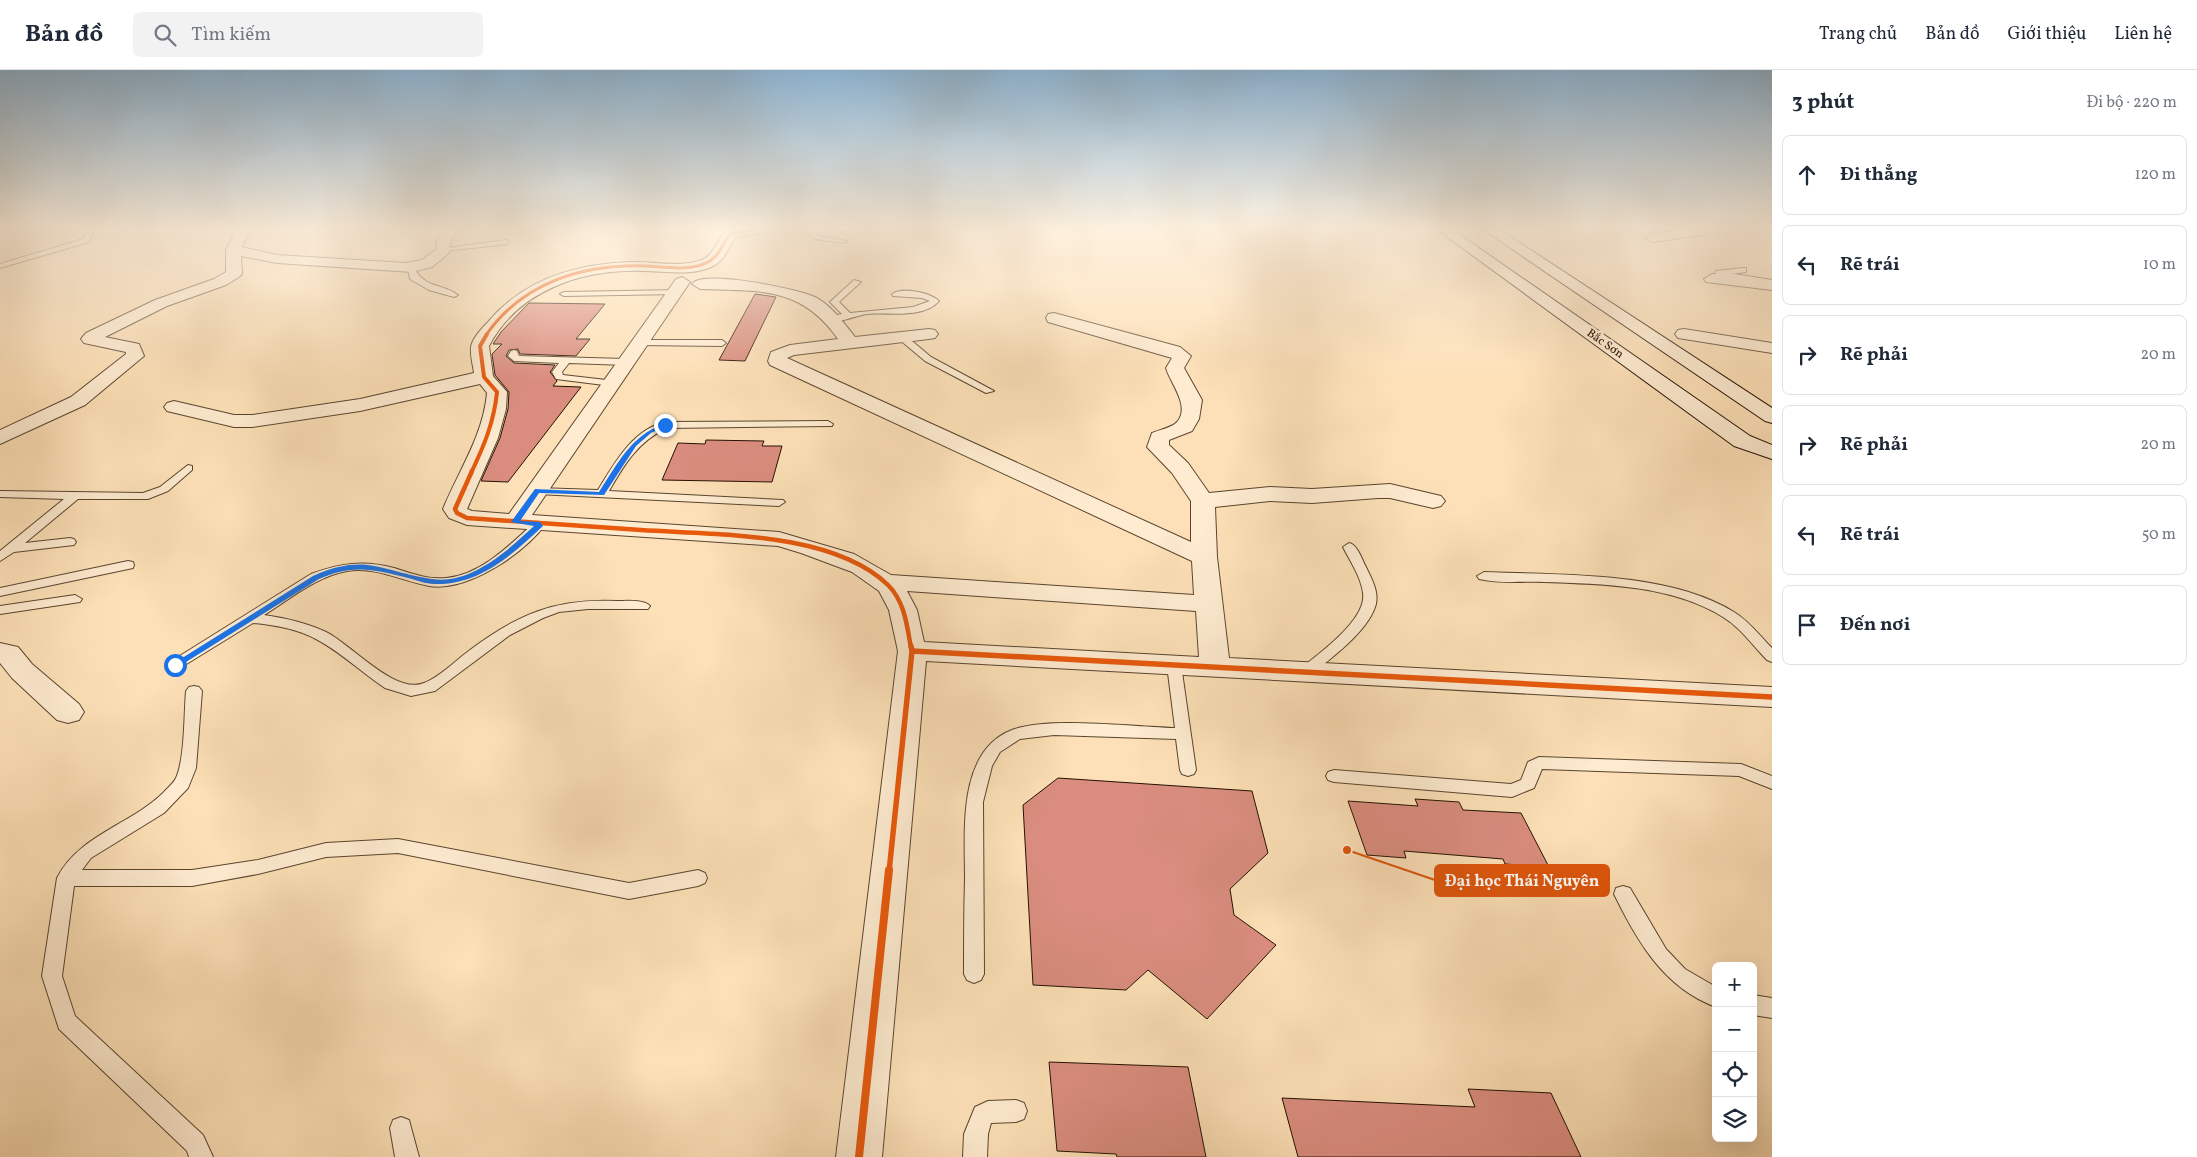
<!DOCTYPE html>
<html lang="vi">
<head>
<meta charset="utf-8">
<style>
	body { margin:0; font-family:Vollkorn,serif; background:#f2f2f3; color:#1f2937 }
	.controls { position:absolute; right:15px; bottom:15px; display:grid; overflow:hidden; border-radius:8px; box-shadow:0 5px 20px #0002 }
	.controls button { width:45px; height:45px; display:grid; place-items:center; padding:0; border:0; border-bottom:1px solid #e0e1e3; background:#fff; color:#1f2937; font:25px sans-serif }
	.stop { position:absolute; width:15px; height:15px; margin:-11px; border:4px solid #1a73e8; border-radius:50%; background:#fff }
	.stop.end { background:#1a73e8; border-color:#fff; box-shadow:0 1px 5px #0008 }
	.list { margin:0; padding:0; list-style:none }
	h2 { display:flex; justify-content:space-between; align-items:center; height:65px; margin:0; padding:0 20px; font-size:21px }
	h2 small { font-size:16px; font-weight:400; color:#747a83 }
	.list li { display:grid; grid-template-columns:32px 1fr auto; gap:15px; align-items:center; box-sizing:border-box; height:80px; margin:0 10px 10px; padding:0 10px; border:1px solid #e0e1e3; border-radius:8px }
	.list b { display:block; font-size:19px; white-space:nowrap }
	.list em { font-size:16px; font-style:normal; color:#747a83 }
	.icon { flex:none; width:28px; height:28px; fill:none; stroke:currentColor; stroke-width:2; stroke-linecap:round; stroke-linejoin:round }
	.map { position:relative; flex:none; width:1772px; height:1087px; overflow:hidden }
	header { display:flex; align-items:center; gap:30px; box-sizing:border-box; height:70px; padding:0 25px; background:#fff; border-bottom:1px solid #e0e1e3 }
	header strong { font-size:24px }
	nav { display:flex; gap:28px; margin-inline-start:auto; font-size:18px }
	.search { width:350px; height:45px; background:#f2f2f3; display:flex; align-items:center; gap:12px; box-sizing:border-box; padding:0 18px; border-radius:8px; color:#747a83; font-size:19px }
	main { display:flex }
	aside { flex:1; background:#fff }
	.map>svg:first-child { display:block }
</style>
</head>
<body>
<header>
<strong>Bản đồ</strong>
<div class="search"><svg class="icon" aria-label="search" viewBox="0 0 24 24"><circle cx="10" cy="10" r="6"/><path d="M15 15l6 6"/></svg>Tìm kiếm</div>
<nav><a>Trang chủ</a><a>Bản đồ</a><a>Giới thiệu</a><a>Liên hệ</a></nav>
</header>
<main>
<div class="map">
<svg width="1772" height="1087" viewBox="0 0 1772 1087">
	<rect width="100%" height="100%" fill="#fde0b7"/>
	<filter id="stains"><feTurbulence type="fractalNoise" baseFrequency=".004" numOctaves="4"/><feColorMatrix values="0 0 0 0 .2 0 0 0 0 .09 0 0 0 0 .02 0 0 0 .5 -.17"/></filter>
	<radialGradient id="worn" r=".72"><stop offset=".6" stop-color="#630" stop-opacity="0"/><stop offset="1" stop-color="#630" stop-opacity=".3"/></radialGradient>
	<g fill="#da8d7f" stroke="#241100">
		<polygon points="755,224 776,227 745,291 719,290"/>
		<polygon points="529,233 605,234 576,269 590,269 576,286 520,284 518,279 509,280 506,286 514,293 555,295 550,302 557,311 553,316 581,317 508,412 481,411 500,368 508,339 509,322 495,305 492,284 502,274 493,274 501,262"/>
		<polygon points="706,370 764,371 762,376 782,376 772,412 662,410 678,373 705,374"/>
		<polygon points="1058,708 1252,721 1268,783 1230,819 1234,845 1276,875 1207,949 1148,900 1126,920 1033,915 1023,735"/>
		<polygon points="1415,729 1459,732 1463,740 1521,743 1549,797 1505,794 1503,789 1404,781 1406,788 1367,785 1348,731 1418,736"/>
		<polygon points="1049,992 1188,997 1206,1087 1117,1087 1116,1084 1057,1081"/>
		<polygon points="1468,1019 1551,1023 1581,1087 1298,1087 1282,1028 1475,1037"/>
	</g>
	<g fill="none" stroke-linecap="round" stroke-linejoin="round">
		<g stroke="#5a452e" stroke-width="2">
			<g id="service">
				<polygon points="89,158 95,158 89,172 0,198 0,194 83,169"/>
				<polygon points="719,158 726,158 733,164 728,165"/>
				<polygon points="802,158 809,158 819,166 847,171 843,173 815,169"/>
				<polygon points="505,170 508,170 508,174 445,181 441,179"/>
				<path d="M407,196H413C424,219 442,213 458,225L454,227L429,220L410,209Z"/>
				<polygon points="1743,198 1746,198 1746,202 1723,205 1722,210 1719,210 1715,208 1716,201"/>
				<path d="M854,210L861,212L839,232L850,243L913,237L930,231L922,228L893,226L892,224C902,217 930,222 939,231C923,249 889,242 867,244C854,246 841,253 828,251V247L842,244L830,232Z"/>
				<polygon points="680,220 681,222 677,224 564,226 560,224 564,222"/>
				<polygon points="900,266 906,266 931,287 994,321 986,323 925,291 900,270"/>
				<polygon points="640,270 722,270 726,273 722,276 637,275 636,273"/>
				<polygon points="514,280 517,281 519,286 626,289 631,292 626,295 569,293 562,302 563,305 615,311 617,313 612,316 556,309 552,302 559,293 514,291 508,286 511,281"/>
				<path d="M828,351L833,354L832,356L667,358C638,371 624,395 609,421L783,430L785,432L779,436L537,424L531,421L537,418L598,420C614,394 632,360 665,352Z"/>
				<polygon points="188,395 192,396 192,400 168,421 148,429 78,429 25,473 70,468 74,469 76,472 74,475 14,482 0,491 0,481 64,429 0,427 0,421 143,423 160,417"/>
				<path d="M540,450L546,454C523,484 468,522 429,516C402,511 375,496 347,501C317,506 290,529 264,545C285,548 307,553 326,562C352,575 395,625 424,613C440,607 456,590 470,580C518,544 556,528 617,531C626,531 644,529 650,536L648,539H588L559,542L543,548L510,565L435,621L411,626L385,618C362,603 341,582 316,569C297,559 274,555 253,553L180,598L175,600L168,595L170,592L311,504C340,493 364,490 394,498C410,503 428,510 446,508C481,505 511,474 536,451Z"/>
				<path d="M1349,473C1358,475 1362,490 1366,497C1371,508 1379,521 1376,534C1369,561 1330,589 1309,606H1299L1297,603L1299,600C1318,584 1367,550 1363,523C1361,507 1350,491 1343,477Z"/>
				<polygon points="128,491 133,492 134,495 133,498 0,526 0,518"/>
				<path d="M1484,502C1559,505 1668,501 1734,542C1749,551 1760,566 1772,578V592L1767,590C1753,576 1741,558 1723,547C1672,515 1603,514 1544,512C1524,511 1500,514 1479,509L1477,506Z"/>
				<polygon points="75,525 82,529 80,532 0,544 0,536"/>
				<path d="M1174,590L1181,595L1196,700L1194,704L1188,706L1182,704L1180,700L1176,669L1054,665L1020,669L1000,682L992,696L983,732L984,904L981,910L974,913L967,910L964,904C964,872 964,841 965,809C965,761 957,681 1012,660C1046,646 1135,657 1175,658L1167,595Z"/>
				<path d="M194,616L199,617L202,621L196,698L188,718L164,743L91,788L82,800H192L258,790L326,773L398,769L629,813L698,800L705,803L707,808L705,813L698,816L629,829L398,783L326,787L258,804L192,816H74L62,906L75,946L203,1065L213,1087H189L187,1081L59,959L42,906L57,808C79,765 130,755 163,723C167,718 173,714 176,708C185,688 184,644 186,621L189,617Z"/>
				<polygon points="1539,687 1741,694 1772,706 1772,719 1739,706 1542,699 1534,718 1512,727 1334,712 1328,710 1326,706 1328,702 1334,700 1511,714 1521,710 1528,692"/>
				<path d="M1623,816L1630,818L1666,879L1685,899L1716,917V937C1664,918 1637,871 1614,824L1616,818Z"/>
				<polygon points="1753,925 1772,928 1772,948 1753,945"/>
				<polygon points="1016,1030 1024,1033 1027,1041 1024,1049 1016,1052 991,1053 988,1064 987,1087 963,1087 964,1064 975,1037 988,1031"/>
				<polygon points="401,1047 409,1050 419,1087 395,1087 390,1058 393,1050"/>
			</g>
		</g>
		<g stroke="#5a452e" stroke-width="2">
			<g id="minor">
				<polygon points="237,158 251,158 242,177 277,185 406,193 422,190 437,179 436,174 444,158 458,158 450,174 449,183 432,197 412,202 277,193 241,186 242,204 239,207 226,215 167,236 105,267 139,274 144,286 85,335 0,374 0,360 71,327 126,284 126,282 84,273 81,269 86,263 155,230 214,209 226,202 226,180"/>
				<path d="M743,158H773L766,162L735,167C729,177 725,189 715,195C693,207 666,201 643,201C583,199 518,220 489,276L493,306L507,322L506,339L498,368L467,439L472,441L509,444L676,209L682,207L690,212L532,445L779,462L854,484L891,505L1194,525L1192,491L770,295L768,291L771,282L790,275L838,269C801,216 759,221 700,219L692,214C702,199 798,219 815,227C832,236 843,252 855,267L929,259L935,260L938,264L935,268L929,269L794,285L787,288L1191,472V431L1172,403L1147,377L1152,363C1158,360 1172,358 1177,352C1191,336 1170,313 1166,298L1172,288L1048,252L1046,248L1048,244L1054,243L1180,277L1191,286L1184,298L1202,330L1199,349L1192,361L1169,370V375L1188,393L1209,423L1270,417L1312,419L1390,414L1441,426L1445,431L1441,436L1433,438L1390,428H1378L1312,433L1270,431L1215,437L1217,487L1229,588L1772,617V637L926,591L882,1087H836L898,581L889,540L879,521L852,502L801,483L778,476L467,455L449,448L443,439C459,400 483,366 487,323L480,314L360,341L252,357H234L167,341L164,337L167,333L174,331L234,345H252L360,329L474,303C473,295 470,285 471,277C472,269 482,258 488,252C524,209 575,194 630,192C652,191 680,198 702,190C713,185 718,171 725,161ZM907,521L1196,541L1199,587L924,572L917,540Z"/>
				<polygon points="1697,158 1712,158 1708,164 1703,165 1652,172 1645,168 1652,164"/>
				<polygon points="1763,158 1772,158 1772,163"/>
				<polygon points="1712,204 1734,204 1772,210 1772,220 1706,212 1704,209"/>
				<polygon points="1684,259 1772,273 1772,283 1678,268 1675,264 1678,260"/>
				<polygon points="0,573 18,577 32,594 79,634 84,642 79,650 68,653 57,650 12,608 0,593"/>
			</g>
		</g>
		<g stroke="#241100" stroke-width="2">
			<g id="secondary">
				<polygon points="1435,158 1450,158 1750,366 1772,375 1772,389 1734,376"/>
				<polygon points="1481,158 1497,158 1772,338 1772,353 1765,351"/>
			</g>
		</g>
		<use href="#service" fill="#feebd0" fill-rule="evenodd"/>
		<use href="#minor" fill="#feebd0" fill-rule="evenodd"/>
		<use href="#secondary" fill="#feebd0" fill-rule="evenodd"/>
		<g stroke="#feebd0" stroke-width="5">
			<path id="cycleway-far4" d="M486,265C523,212 583,194 646,196C666,197 692,202 710,191C720,185 723,173 730,164L766,158"/>
		</g>
		<g stroke="#feebd0" stroke-width="6">
			<path id="cycleway-far3" d="M471,403C484,376 494,352 497,322L484,307L480,276L487,264"/>
		</g>
		<g stroke="#feebd0" stroke-width="8">
			<path id="cycleway-far2" d="M472,401L455,439L457,443L467,448C525,452 583,456 641,460C714,465 832,461 888,515C905,532 907,556 911,578"/>
		</g>
		<g stroke="#feebd0" stroke-width="9">
			<g id="cycleway-far1">
				<polyline points="911,576 912,581"/>
				<polyline points="889,802 912,581 1772,627"/>
			</g>
		</g>
		<g stroke="#feebd0" stroke-width="11">
			<polyline id="cycleway" points="859,1087 889,800"/>
		</g>
		<use href="#cycleway-far4" stroke="#e8590c" stroke-width="3"/>
		<use href="#cycleway-far3" stroke="#e8590c" stroke-width="4"/>
		<use href="#cycleway-far2" stroke="#e8590c" stroke-width="4.5"/>
		<use href="#cycleway-far1" stroke="#e8590c" stroke-width="5.5"/>
		<use href="#cycleway" stroke="#e8590c" stroke-width="8"/>
	</g>
	<linearGradient id="sky" x2="0" y2="1"><stop stop-color="#8db6d6"/><stop offset="0.51" stop-color="#fef1df"/><stop offset="1" stop-color="#fef1df" stop-opacity="0"/></linearGradient>
	<rect width="1772" height="310" fill="url(#sky)"/>
	<path fill="#1a73e8" d="M663,354L668,355L651,363L636,376L604,425L539,423L520,451L540,452L543,456C513,484 479,516 434,514C426,514 416,510 408,508C374,499 352,494 319,509L178,597L171,595L313,506C367,482 382,502 432,509C471,515 508,480 534,456L511,452L535,419L599,422C618,393 630,367 663,354Z"/>
	<g text-anchor="middle" dominant-baseline="central" stroke-width="5" stroke-linejoin="round" paint-order="stroke">
		<g font-size="12" fill="#241100" stroke="#feebd0">
			<text transform="translate(1605 274) rotate(35)">Bắc Sơn</text>
		</g>
	</g>
	<path fill="none" stroke="#de550b" stroke-width="2" d="M1347 780L1435 810"/>
	<circle fill="#de550b" stroke="#feebd0" stroke-width="2" cx="1347" cy="780" r="5"/>
	<rect fill="#de550b" stroke="#de550b" stroke-width="2" x="1435" y="795" width="174" height="31" rx="5"/>
	<g font-size="16" text-anchor="middle" font-weight="bold" fill="#fff">
		<text x="1522" y="816">Đại học Thái Nguyên</text>
	</g>
	<rect width="100%" height="100%" filter="url(#stains)"/>
	<rect width="100%" height="100%" fill="url(#worn)"/>
</svg>
<div class="controls">
<button>+</button>
<button>−</button>
<button><svg class="icon" aria-label="locate" viewBox="0 0 24 24"><circle cx="12" cy="12" r="6"/><path d="M12 2v4M12 18v4M2 12h4M18 12h4"/></svg></button>
<button><svg class="icon" aria-label="layers" viewBox="0 0 24 24"><path d="M12 4l9 5-9 5-9-5zM3 14l9 5 9-5"/></svg></button>
</div>
<div class="stop" style="left:175px;top:595px"></div>
<div class="stop end" style="left:665px;top:355px"></div>
</div>
<aside>
<h2>3 phút<small>Đi bộ · 220 m</small></h2>
<ul class="list">
<li><svg class="icon" aria-label="ahead" viewBox="0 0 24 24"><path d="M12 20V5M6 11l6-6 6 6"/></svg><div><b>Đi thẳng</b></div><em>120 m</em></li>
<li><svg class="icon" aria-label="left" viewBox="0 0 24 24"><path d="M17 20v-9H6M10 6l-5 5 5 5"/></svg><div><b>Rẽ trái</b></div><em>10 m</em></li>
<li><svg class="icon" aria-label="right" viewBox="0 0 24 24"><path d="M7 20v-9h11M14 6l5 5-5 5"/></svg><div><b>Rẽ phải</b></div><em>20 m</em></li>
<li><svg class="icon" aria-label="right" viewBox="0 0 24 24"><path d="M7 20v-9h11M14 6l5 5-5 5"/></svg><div><b>Rẽ phải</b></div><em>20 m</em></li>
<li><svg class="icon" aria-label="left" viewBox="0 0 24 24"><path d="M17 20v-9H6M10 6l-5 5 5 5"/></svg><div><b>Rẽ trái</b></div><em>50 m</em></li>
<li><svg class="icon" aria-label="arrive" viewBox="0 0 24 24"><path d="M6 21V4h12l-3 4 3 4H6"/></svg><div><b>Đến nơi</b></div></li>
</ul>
</aside>
</main>
</body>
</html>
